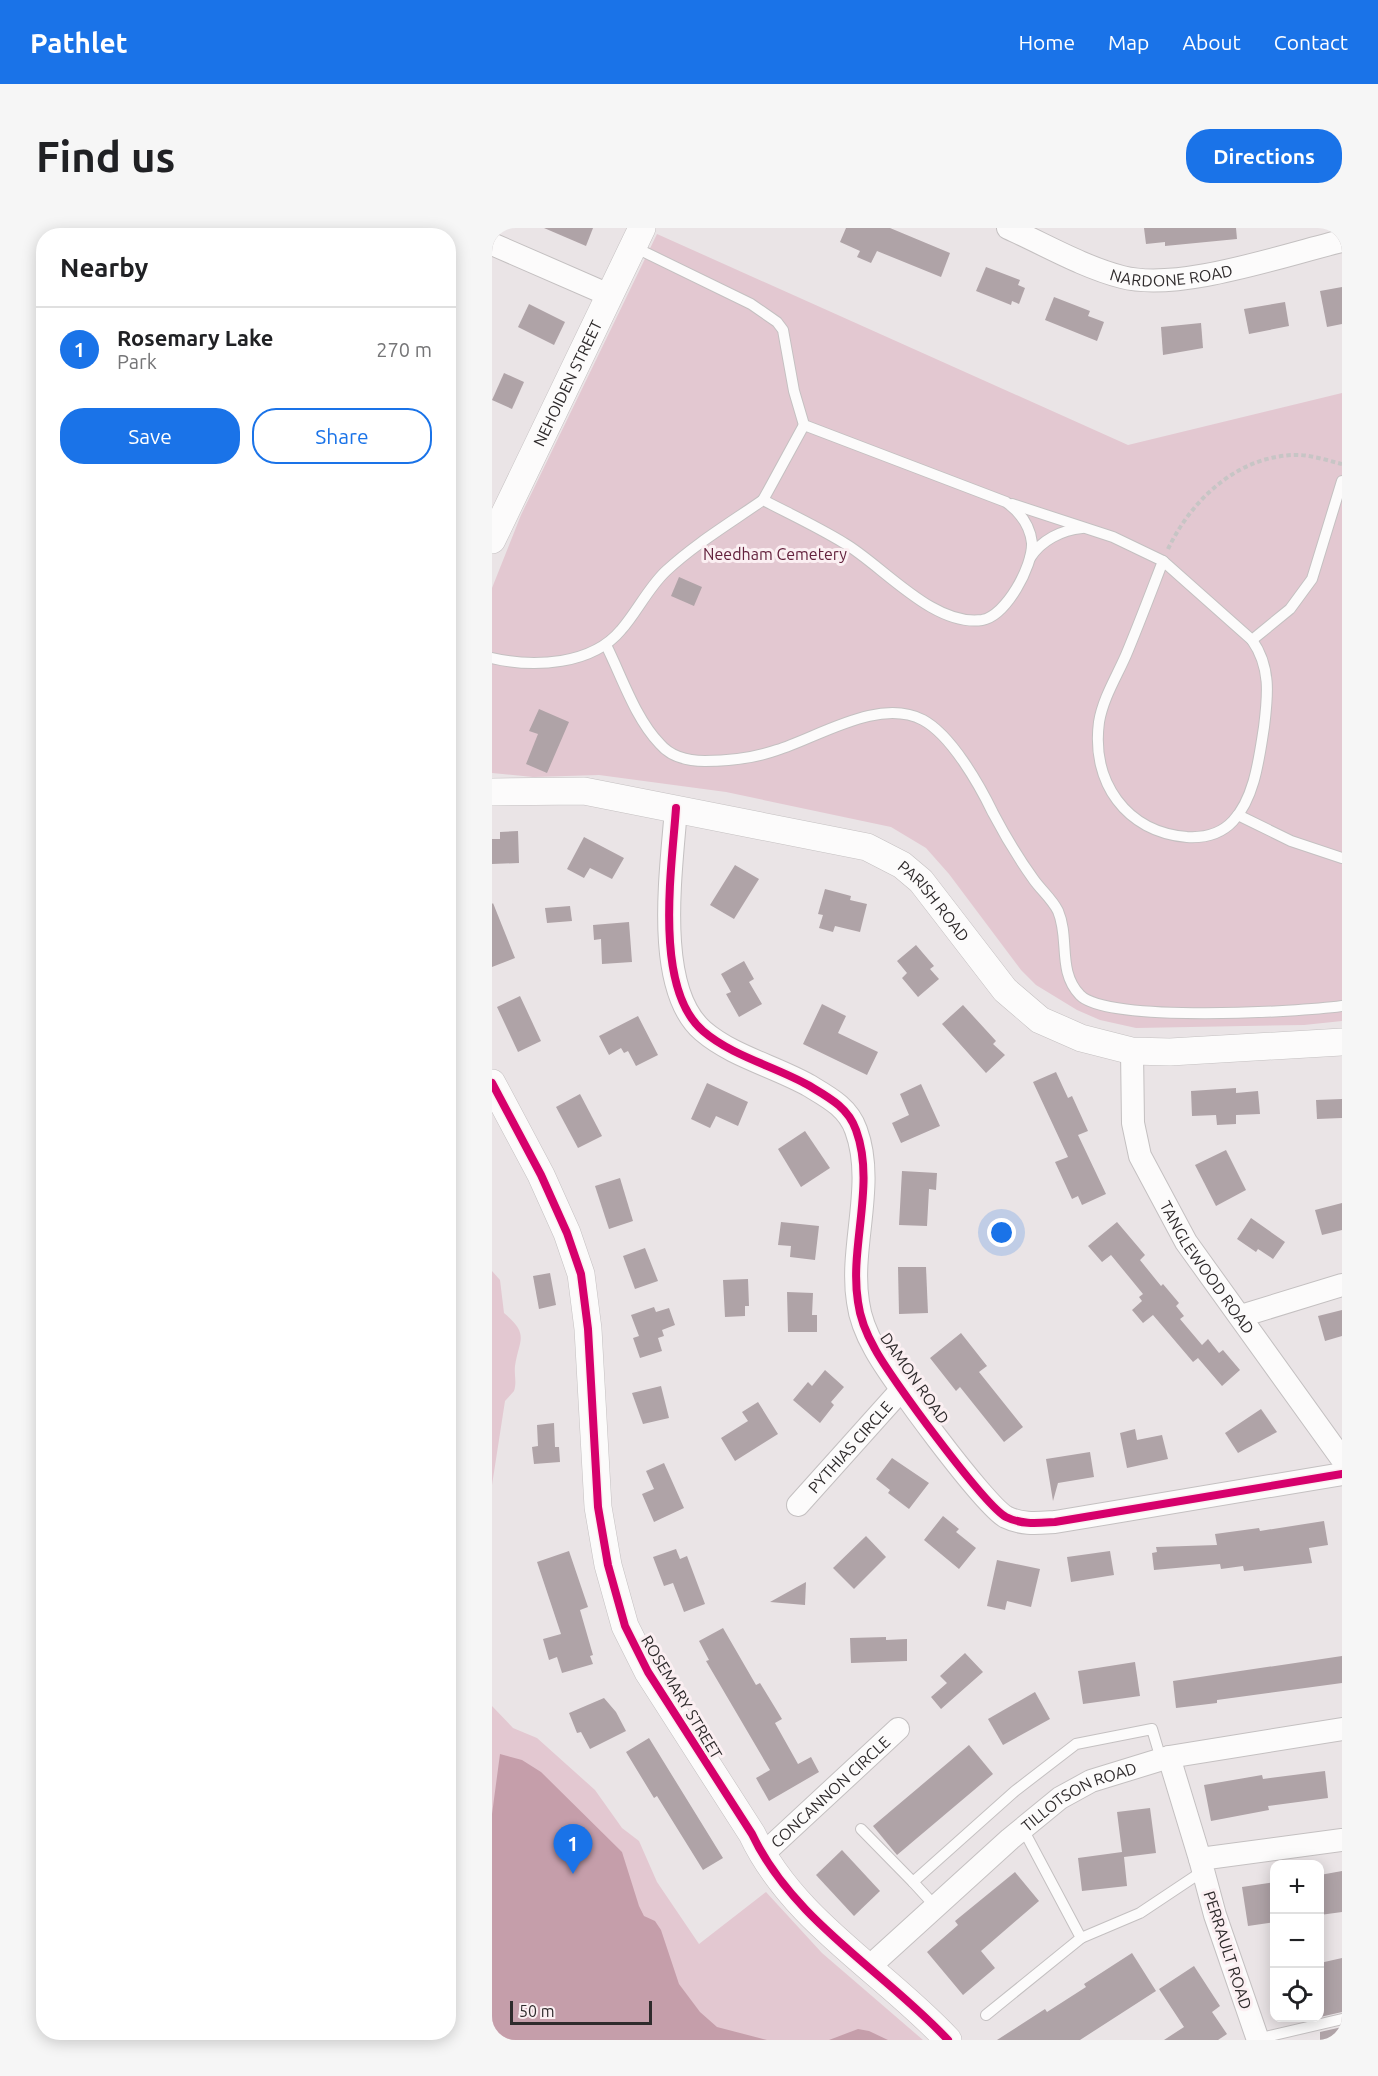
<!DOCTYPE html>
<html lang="en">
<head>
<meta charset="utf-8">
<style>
	body { margin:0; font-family:Ubuntu,sans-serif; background:#f6f6f6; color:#202124 }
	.controls { position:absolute; right:18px; bottom:18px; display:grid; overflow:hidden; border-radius:12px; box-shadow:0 3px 15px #0003 }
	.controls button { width:54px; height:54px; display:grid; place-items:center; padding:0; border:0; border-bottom:2px solid #e0e0e0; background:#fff; color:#202124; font:30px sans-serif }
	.scale { position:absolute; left:18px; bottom:15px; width:142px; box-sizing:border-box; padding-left:6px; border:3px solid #2f2b2c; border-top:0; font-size:16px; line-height:21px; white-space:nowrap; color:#2f2b2c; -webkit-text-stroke:4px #fbeff2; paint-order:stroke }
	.you { position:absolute; left:510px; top:1005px; width:21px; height:21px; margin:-15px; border:4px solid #fff; border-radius:50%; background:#1a73e8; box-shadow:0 0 0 9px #1a73e833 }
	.badge { display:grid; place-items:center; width:39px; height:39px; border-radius:50%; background:#1a73e8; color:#fff; font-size:20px; font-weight:700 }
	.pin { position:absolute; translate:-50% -50px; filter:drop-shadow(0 2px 3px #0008) }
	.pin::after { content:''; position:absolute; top:32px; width:21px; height:18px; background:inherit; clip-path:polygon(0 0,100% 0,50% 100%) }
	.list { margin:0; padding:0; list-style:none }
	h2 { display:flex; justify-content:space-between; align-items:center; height:78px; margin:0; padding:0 24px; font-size:26px }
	h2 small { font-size:20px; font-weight:400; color:#757577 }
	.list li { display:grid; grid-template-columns:39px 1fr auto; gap:18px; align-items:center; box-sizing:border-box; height:84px; padding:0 24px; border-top:2px solid #e0e0e0 }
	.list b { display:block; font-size:22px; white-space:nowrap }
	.list p { margin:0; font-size:20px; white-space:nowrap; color:#757577 }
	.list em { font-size:20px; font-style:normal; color:#757577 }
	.actions { display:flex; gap:12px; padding:18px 24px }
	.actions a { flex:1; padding:14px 0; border:2px solid #1a73e8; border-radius:24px; text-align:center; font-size:21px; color:#1a73e8 }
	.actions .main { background:#1a73e8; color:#fff }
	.icon { flex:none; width:33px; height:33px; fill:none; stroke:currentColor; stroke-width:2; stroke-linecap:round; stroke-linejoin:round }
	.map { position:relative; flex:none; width:850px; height:1812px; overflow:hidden; border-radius:24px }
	header { display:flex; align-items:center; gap:36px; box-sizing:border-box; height:84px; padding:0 30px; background:#1a73e8; color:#fff }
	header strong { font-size:28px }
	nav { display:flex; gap:33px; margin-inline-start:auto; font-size:21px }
	.intro { display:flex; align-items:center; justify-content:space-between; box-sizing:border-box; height:144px; padding:0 36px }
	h1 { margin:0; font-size:42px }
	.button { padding:15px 27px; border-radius:24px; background:#1a73e8; color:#fff; font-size:21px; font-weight:700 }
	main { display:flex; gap:36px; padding:0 36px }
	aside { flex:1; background:#fff; border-radius:24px; box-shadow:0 3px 15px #0003 }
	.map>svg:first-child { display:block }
</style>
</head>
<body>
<header>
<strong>Pathlet</strong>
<nav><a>Home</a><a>Map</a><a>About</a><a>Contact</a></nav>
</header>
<div class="intro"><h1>Find us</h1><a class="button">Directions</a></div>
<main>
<aside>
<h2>Nearby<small></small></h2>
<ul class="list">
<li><span class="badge">1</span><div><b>Rosemary Lake</b><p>Park</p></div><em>270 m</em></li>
</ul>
<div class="actions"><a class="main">Save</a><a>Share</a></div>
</aside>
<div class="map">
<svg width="850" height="1812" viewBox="0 0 850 1812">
	<rect width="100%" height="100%" fill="#eae4e6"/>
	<g fill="#e3c8d1">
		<polygon points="165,6 636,217 850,165 850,793 812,797 644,800 608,792 585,782 544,757 529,742 457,646 434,620 399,599 234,564 107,547 41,549 0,545 0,360 29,287"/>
		<path d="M0,1043L8,1052L12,1085C38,1107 27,1111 23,1138C22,1147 25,1154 22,1163L13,1173L0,1257Z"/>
		<polygon points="0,1478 21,1500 45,1510 103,1562 130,1600 147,1613 165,1654 207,1716 274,1664 330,1725 431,1812 0,1812"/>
	</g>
	<g fill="#c59eaa">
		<polygon points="8,1526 30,1532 49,1544 130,1624 147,1678 152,1688 163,1693 169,1702 187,1756 208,1784 225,1799 275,1812 0,1812 0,1586"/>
		<polygon points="366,1801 377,1803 396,1812 337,1812"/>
	</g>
	<g fill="#afa3a7">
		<polygon points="52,0 101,0 94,18"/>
		<polygon points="354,0 398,0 458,25 449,49 385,23 379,35 365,29 368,23 348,14"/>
		<polygon points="652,0 744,0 745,11 673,18 673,14 654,16"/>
		<polygon points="494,39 528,52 526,57 533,60 527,76 520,73 519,77 484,63"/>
		<polygon points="850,59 850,96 835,99 828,63"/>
		<polygon points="562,69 598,83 596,88 612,94 605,113 553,92"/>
		<polygon points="793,74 797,98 757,106 752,81"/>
		<polygon points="37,76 73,94 62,117 26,99"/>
		<polygon points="709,95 711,120 671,127 669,99"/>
		<polygon points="12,145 32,154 20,181 0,172"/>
		<polygon points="187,349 210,359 202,378 179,368"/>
		<polygon points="47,481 77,494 55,545 34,536 46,506 37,503"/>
		<polygon points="26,603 27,635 0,636 0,611 8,611 8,604"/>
		<polygon points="92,609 132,630 120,651 98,640 92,650 75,641"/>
		<polygon points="243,637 267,651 242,691 218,677"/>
		<polygon points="333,661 359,668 358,672 375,676 368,704 343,698 341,704 327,700 331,687 326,686"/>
		<polygon points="1,675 23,730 0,739 0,676"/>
		<polygon points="78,678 80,693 55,695 53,680"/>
		<polygon points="137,694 140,734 110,736 109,711 102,712 101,697"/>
		<polygon points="424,717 442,738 438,741 447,751 426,769 410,750 415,745 405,733"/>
		<polygon points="252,733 262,751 257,754 270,776 247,789 234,766 239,764 229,746"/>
		<polygon points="28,768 49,813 26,824 5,779"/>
		<polygon points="330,776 354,788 346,805 386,824 375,847 311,816"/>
		<polygon points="471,777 504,813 501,816 513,827 494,845 450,796"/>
		<polygon points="146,788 166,827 144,838 136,823 132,825 129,820 117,827 107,808"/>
		<polygon points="564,844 576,870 580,868 596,903 586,907 614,966 590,977 586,968 580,971 563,934 576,929 541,854"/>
		<polygon points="215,855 256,874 246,898 224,888 218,900 199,891"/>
		<polygon points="429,856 448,898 409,915 400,895 417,887 408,866"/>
		<polygon points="744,860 744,865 766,863 768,886 744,887 744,896 725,897 724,887 700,888 699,863"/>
		<polygon points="88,866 110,908 86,920 64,879"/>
		<polygon points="850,871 850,890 825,891 824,872"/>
		<polygon points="313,903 338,940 309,959 286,921"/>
		<polygon points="734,922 754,962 724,978 703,937"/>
		<polygon points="410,943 445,945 444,962 437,961 435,998 407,997"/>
		<polygon points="128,950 141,993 117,1001 103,958"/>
		<polygon points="850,975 850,1002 830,1007 823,982"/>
		<polygon points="759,990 793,1014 781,1031 766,1021 764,1024 745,1011"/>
		<polygon points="289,994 327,998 323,1032 298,1029 299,1018 286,1017"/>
		<polygon points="625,994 653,1027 648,1032 669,1058 671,1056 687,1075 684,1078 692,1088 688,1091 710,1117 716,1111 727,1125 731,1122 748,1142 730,1158 706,1130 701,1134 661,1087 651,1095 640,1082 650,1073 647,1069 651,1066 619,1027 610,1034 596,1018"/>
		<polygon points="153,1020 166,1053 143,1061 131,1028"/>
		<polygon points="406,1039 434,1039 436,1085 407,1086"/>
		<polygon points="58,1045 64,1077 47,1081 41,1048"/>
		<polygon points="256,1051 257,1078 253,1078 253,1088 233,1089 231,1052"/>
		<polygon points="295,1064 321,1065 320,1087 325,1087 325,1104 296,1104"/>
		<polygon points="162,1079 164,1084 177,1080 183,1097 170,1102 172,1108 166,1110 170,1123 148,1130 141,1110 147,1108 139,1087"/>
		<polygon points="850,1082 850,1108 833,1113 826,1088"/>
		<polygon points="469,1105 495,1138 487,1144 531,1199 512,1214 468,1159 464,1163 438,1130"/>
		<polygon points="333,1142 352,1159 339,1174 342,1177 328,1195 301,1172 316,1154 320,1158"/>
		<polygon points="169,1158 177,1190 151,1196 140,1165"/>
		<polygon points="266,1174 286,1206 243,1233 229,1210 256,1193 250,1184"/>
		<polygon points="769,1181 785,1204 746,1225 733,1205"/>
		<polygon points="62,1195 63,1219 67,1219 68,1234 42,1236 40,1219 46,1218 45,1197"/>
		<polygon points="643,1201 645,1212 670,1207 676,1231 635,1240 628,1205"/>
		<polygon points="598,1224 602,1249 566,1255 561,1273 554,1231"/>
		<polygon points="400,1230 437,1255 417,1281 396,1265 398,1262 384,1251"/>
		<polygon points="172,1235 192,1280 162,1294 150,1266 162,1261 154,1243"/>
		<polygon points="451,1288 467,1301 464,1304 484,1320 467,1341 432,1312"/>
		<polygon points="832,1293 836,1317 817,1320 820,1335 752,1343 751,1338 729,1341 728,1336 662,1342 660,1325 665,1324 664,1319 725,1317 723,1306 767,1300 768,1303"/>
		<polygon points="374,1308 394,1329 362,1361 341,1340"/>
		<polygon points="184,1321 188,1331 195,1328 213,1376 192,1384 181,1355 172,1358 161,1329"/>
		<polygon points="77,1323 96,1379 88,1382 101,1427 98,1428 101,1436 70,1445 65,1429 57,1432 51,1411 69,1406 45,1334"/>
		<polygon points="618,1323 622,1347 579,1354 575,1329"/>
		<polygon points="505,1332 548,1341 539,1379 515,1373 513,1382 495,1378"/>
		<polygon points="314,1354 313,1377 278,1374"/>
		<polygon points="231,1400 264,1457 268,1455 290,1491 283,1495 306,1536 319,1529 327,1544 277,1573 264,1550 278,1542 214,1433 217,1432 207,1413"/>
		<polygon points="394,1409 394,1412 415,1411 415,1433 359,1435 358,1410"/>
		<polygon points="473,1425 491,1444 449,1481 439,1469 455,1455 448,1448"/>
		<polygon points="850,1428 850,1455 725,1472 725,1475 684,1480 681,1453"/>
		<polygon points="643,1434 648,1468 591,1476 586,1443"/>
		<polygon points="543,1464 558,1491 511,1517 496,1491"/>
		<polygon points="112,1470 124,1484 134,1503 98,1521 89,1504 85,1505 77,1485"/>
		<polygon points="157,1510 231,1630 211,1642 165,1568 162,1570 134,1524"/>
		<polygon points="477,1517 501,1546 405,1627 381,1598"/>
		<polygon points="833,1543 836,1570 776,1578 777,1582 719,1593 712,1557 770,1547 771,1551"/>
		<polygon points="658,1580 664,1625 632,1629 635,1658 590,1663 586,1630 630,1624 625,1584"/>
		<polygon points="350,1622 388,1663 362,1688 324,1647"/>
		<polygon points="850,1643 850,1684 828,1687 828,1647"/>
		<polygon points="523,1644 547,1673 489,1723 503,1740 471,1767 435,1724 466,1697 463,1693"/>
		<polygon points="783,1654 783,1694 756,1698 750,1659"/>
		<polygon points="640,1725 664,1763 588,1812 505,1812 553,1781 555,1784 594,1759 592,1756"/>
		<polygon points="850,1730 850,1784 828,1789 828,1735"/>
		<polygon points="702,1738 728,1778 720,1784 735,1806 726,1812 672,1812 692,1799 667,1761"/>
		<polygon points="850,1799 850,1812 828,1812 828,1804"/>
	</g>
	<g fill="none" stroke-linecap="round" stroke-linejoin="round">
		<g stroke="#c4c0c1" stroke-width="12">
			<g id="service">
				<polyline points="271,272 312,197"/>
				<path d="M520,276L621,309L671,333C659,364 647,396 634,427C625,448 611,470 607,494C599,554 634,604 695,609C712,610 729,606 741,593C763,569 767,530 772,499C776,467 779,439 760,412"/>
				<path d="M538,330C549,312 570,302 590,300"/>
				<polyline points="671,333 760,412 798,381 820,351 850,253"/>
				<path d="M114,417C130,449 143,490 168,516C179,529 197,533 213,533C238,533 262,530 285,522C327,509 387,469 431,492C459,507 487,556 501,585C513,608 527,631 542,652C550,663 560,671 566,683C578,711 565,743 588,767C614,795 808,784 850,778"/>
				<path d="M0,430C42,440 100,437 129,402C145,384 156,360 174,343C203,316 238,295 271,272C298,286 326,299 352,315C390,337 441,399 490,392C514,388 541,338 540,315C538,297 528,284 514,274L312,197L302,163L291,102L285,94L259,76L142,19"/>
				<polyline points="746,587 799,613 850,630"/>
				<polyline points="369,1601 421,1654"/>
				<polyline points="443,1678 421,1654 523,1563 584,1516 660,1501 669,1531"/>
				<polyline points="589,1710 648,1685 711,1643"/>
				<polyline points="494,1787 589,1710 531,1601"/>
				<polyline points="765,1811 850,1791"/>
			</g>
		</g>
		<g stroke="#c4c0c1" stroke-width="24">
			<g id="minor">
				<path id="s1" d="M516,0C552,16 591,39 630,49C687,64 791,27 850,13"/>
				<polyline points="0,16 117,67"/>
				<path d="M184,580C180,639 161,760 211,803C240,828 282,838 316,857C336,869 356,879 364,902C384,956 357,1019 366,1074C368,1090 375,1107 383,1121C397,1148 492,1277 514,1289C530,1297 546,1295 563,1294L850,1246"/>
				<path id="s2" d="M640,823L641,895L648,928L694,1014L850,1231"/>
				<polyline points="749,1088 850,1057"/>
				<path id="s3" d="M306,1277L410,1161"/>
				<polyline points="677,1529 708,1631"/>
				<path id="s4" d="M270,1627L406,1501"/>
				<path id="s5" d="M376,1740L518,1611L568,1570L599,1553L677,1529L850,1501"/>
				<polyline points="766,1812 723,1687 708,1631 850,1612"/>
			</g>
		</g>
		<g stroke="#c4c0c1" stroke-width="28">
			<g id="tertiary">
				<path id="s6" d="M0,312L150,0"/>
				<path id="s7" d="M0,564L92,563L375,619L410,637L429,653L513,762L548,792L589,810L640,823L678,824L850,814"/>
				<path d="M0,855L49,947L75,1005L89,1046L96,1101L106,1279L116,1337L133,1398L156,1444L260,1606C301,1693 392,1743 456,1812"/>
			</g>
		</g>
		<path stroke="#c7c5c5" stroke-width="4" stroke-dasharray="4.5 3" stroke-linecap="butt" d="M676,321C699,273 743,230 800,227C816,226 834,232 850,236"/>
		<use href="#service" stroke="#fcfbfb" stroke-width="10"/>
		<use href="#minor" stroke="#fcfbfb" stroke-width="22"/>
		<use href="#tertiary" stroke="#fcfbfb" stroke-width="27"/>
		<g stroke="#fbeff2" stroke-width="11">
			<g id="cycleway">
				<path d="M184,580C180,639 161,760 211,803C240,828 282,838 316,857C336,869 356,879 364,902C384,956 357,1019 366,1074C368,1090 375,1107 383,1121C397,1148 492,1277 514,1289C530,1297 546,1295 563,1294L850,1246"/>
				<path d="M0,855L49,947L75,1005L89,1046L96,1101L106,1279L116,1337L133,1398L156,1444L260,1606C301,1693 392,1743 456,1812"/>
			</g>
		</g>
		<use href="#cycleway" stroke="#d6006c" stroke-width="8"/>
	</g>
	<g text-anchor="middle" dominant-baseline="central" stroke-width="6" stroke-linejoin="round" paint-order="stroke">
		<g font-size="16" fill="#2f2b2c" stroke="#fbeff2">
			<text stroke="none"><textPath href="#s1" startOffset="174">NARDONE ROAD</textPath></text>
			<text stroke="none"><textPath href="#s6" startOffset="174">NEHOIDEN STREET</textPath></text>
			<text stroke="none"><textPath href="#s7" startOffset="468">PARISH ROAD</textPath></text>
			<text stroke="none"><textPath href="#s2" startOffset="236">TANGLEWOOD ROAD</textPath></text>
			<text transform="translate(423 1150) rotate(55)">DAMON ROAD</text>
			<text stroke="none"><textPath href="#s3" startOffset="78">PYTHIAS CIRCLE</textPath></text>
			<text transform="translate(190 1469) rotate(59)">ROSEMARY STREET</text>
			<text stroke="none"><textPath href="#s4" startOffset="93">CONCANNON CIRCLE</textPath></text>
			<text stroke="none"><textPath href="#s5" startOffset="274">TILLOTSON ROAD</textPath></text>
			<text transform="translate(736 1722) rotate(72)">PERRAULT ROAD</text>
		</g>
		<g font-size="16" fill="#63213c" stroke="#fbeff2">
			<text x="283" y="326">Needham Cemetery</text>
		</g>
	</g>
</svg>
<div class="controls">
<button>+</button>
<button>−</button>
<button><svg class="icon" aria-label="locate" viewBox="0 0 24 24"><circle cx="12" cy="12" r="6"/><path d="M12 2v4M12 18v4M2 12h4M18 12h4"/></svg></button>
</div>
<div class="scale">50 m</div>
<div class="you"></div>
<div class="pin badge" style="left:81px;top:1646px">1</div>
</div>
</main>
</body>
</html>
